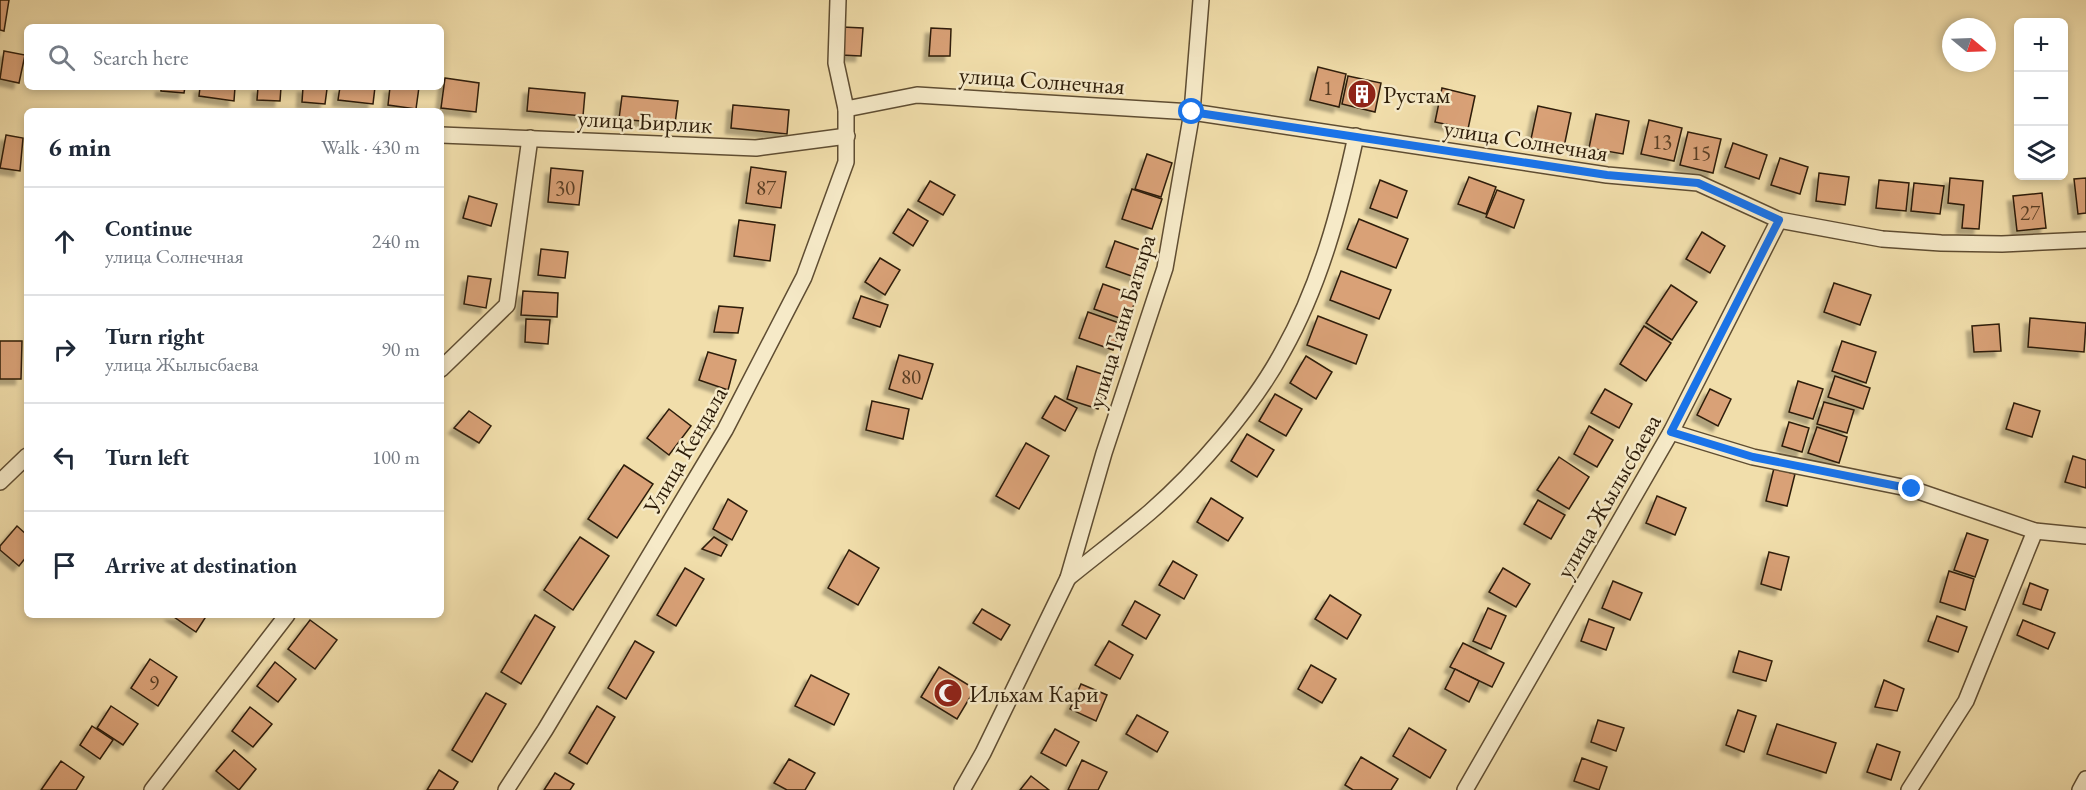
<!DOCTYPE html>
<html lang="en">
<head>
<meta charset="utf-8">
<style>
	body { margin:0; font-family:"EB Garamond",serif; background:#f2f2f3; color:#1f2937 }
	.controls { position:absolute; right:18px; top:18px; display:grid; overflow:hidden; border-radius:9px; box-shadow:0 3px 9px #0003 }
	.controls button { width:54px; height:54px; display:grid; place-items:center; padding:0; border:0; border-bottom:2px solid #e0e1e3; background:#fff; color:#1f2937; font:30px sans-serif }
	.compass { position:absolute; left:1942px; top:18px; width:54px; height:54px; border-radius:50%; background:#fff; box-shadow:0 3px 9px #0003; rotate:109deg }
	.stop { position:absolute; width:18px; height:18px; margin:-14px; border:4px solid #1a73e8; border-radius:50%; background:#fff }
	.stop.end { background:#1a73e8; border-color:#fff; box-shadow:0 2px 6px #0008 }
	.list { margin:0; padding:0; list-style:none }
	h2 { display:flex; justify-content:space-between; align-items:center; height:78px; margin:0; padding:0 24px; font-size:26px }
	h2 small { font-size:20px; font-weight:400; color:#747a83 }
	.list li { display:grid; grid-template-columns:39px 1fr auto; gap:18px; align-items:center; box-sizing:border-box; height:108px; padding:0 24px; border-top:2px solid #e0e1e3 }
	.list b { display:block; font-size:22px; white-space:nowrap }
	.list p { margin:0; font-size:20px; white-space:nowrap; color:#747a83 }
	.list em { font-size:20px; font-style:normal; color:#747a83 }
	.icon { flex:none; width:33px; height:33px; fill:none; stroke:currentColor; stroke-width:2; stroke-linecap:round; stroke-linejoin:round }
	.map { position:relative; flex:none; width:2086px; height:790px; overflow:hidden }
	.search { position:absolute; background:#fff; box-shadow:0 3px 9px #0003; left:24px; top:24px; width:420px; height:66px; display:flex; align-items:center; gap:15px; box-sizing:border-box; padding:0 21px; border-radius:9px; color:#747a83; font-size:22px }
	.panel { position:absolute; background:#fff; box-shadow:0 3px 9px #0003; left:24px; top:108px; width:420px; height:510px; border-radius:9px }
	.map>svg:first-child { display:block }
</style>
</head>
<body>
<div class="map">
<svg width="2086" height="790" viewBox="0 0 2086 790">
	<defs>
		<filter id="shadow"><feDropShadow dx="-5.5" dy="5.5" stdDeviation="1.5" flood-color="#0004"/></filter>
	</defs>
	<rect width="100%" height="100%" fill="#f1deab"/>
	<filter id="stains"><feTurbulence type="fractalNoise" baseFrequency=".00333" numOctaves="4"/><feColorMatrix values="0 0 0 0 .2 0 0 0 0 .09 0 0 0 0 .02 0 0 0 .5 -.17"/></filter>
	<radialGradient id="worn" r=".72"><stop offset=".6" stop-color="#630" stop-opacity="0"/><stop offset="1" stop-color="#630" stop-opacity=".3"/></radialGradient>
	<g fill="#d9a177" stroke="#2e1d09" stroke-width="1.5" filter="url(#shadow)">
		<polygon points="0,0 9,0 4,31 0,30"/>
		<polygon points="842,27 863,28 861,56 841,55"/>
		<polygon points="931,28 951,29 950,56 929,56"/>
		<polygon points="4,51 25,55 19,83 0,79"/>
		<polygon points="1318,67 1346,74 1339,107 1310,100"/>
		<polygon points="1348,76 1381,83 1375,112 1342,104"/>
		<polygon points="445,78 479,83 476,112 441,108"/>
		<polygon points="161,87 185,87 184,93 161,91"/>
		<polygon points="200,87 235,87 234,101 199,96"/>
		<polygon points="258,87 281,87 280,101 257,100"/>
		<polygon points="303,87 327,89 325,104 302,102"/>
		<polygon points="340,87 375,87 373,104 338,100"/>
		<polygon points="390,87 419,87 416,109 388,105"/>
		<polygon points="529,88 585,93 583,116 527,111"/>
		<polygon points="1442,88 1475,96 1468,129 1435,122"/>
		<polygon points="622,96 678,101 675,124 619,119"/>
		<polygon points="733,105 789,110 787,134 731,128"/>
		<polygon points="1538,106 1571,113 1564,147 1531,139"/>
		<polygon points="1596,114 1629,121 1623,154 1589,148"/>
		<polygon points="1649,120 1682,128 1674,161 1641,154"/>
		<polygon points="1688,132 1721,139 1713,173 1680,165"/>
		<polygon points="6,135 23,138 20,171 0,168"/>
		<polygon points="1733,143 1767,155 1759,179 1725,167"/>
		<polygon points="1147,154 1172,163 1161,197 1135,189"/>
		<polygon points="1780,158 1808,167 1800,194 1771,185"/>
		<polygon points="751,167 786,172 781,208 746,203"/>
		<polygon points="551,168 583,171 579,205 548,202"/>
		<polygon points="1819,173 1849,177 1845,205 1816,201"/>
		<polygon points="1469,177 1496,187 1486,214 1458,204"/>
		<polygon points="1950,178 1983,181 1979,229 1962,228 1964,205 1948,203"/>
		<polygon points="2086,178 2086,213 2078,214 2074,179"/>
		<polygon points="1380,180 1407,191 1397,218 1370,208"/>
		<polygon points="1879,180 1909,183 1906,211 1876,208"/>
		<polygon points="930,181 955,195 943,215 918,201"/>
		<polygon points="1914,183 1944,186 1940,214 1911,211"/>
		<polygon points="1132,189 1162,199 1152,229 1122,219"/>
		<polygon points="1497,190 1524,200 1514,228 1486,217"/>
		<polygon points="2042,193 2046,228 2017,231 2013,196"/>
		<polygon points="469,196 497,204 491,226 463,218"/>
		<polygon points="908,209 928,221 913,246 893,233"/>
		<polygon points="1359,219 1408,239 1396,268 1347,249"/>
		<polygon points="739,220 775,225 770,261 734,256"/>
		<polygon points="1702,232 1725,246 1710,273 1686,259"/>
		<polygon points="1115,241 1149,253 1140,279 1106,267"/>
		<polygon points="541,249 568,252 565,278 538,275"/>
		<polygon points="880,258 900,270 885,295 865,282"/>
		<polygon points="1341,271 1391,290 1379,319 1330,300"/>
		<polygon points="468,276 491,279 486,308 464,304"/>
		<polygon points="1834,283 1871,295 1860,325 1824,312"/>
		<polygon points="1103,284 1137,296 1128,321 1094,309"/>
		<polygon points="1671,285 1697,302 1672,340 1646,323"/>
		<polygon points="523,291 558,293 557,317 521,315"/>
		<polygon points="861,296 888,305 880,327 853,318"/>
		<polygon points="719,306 743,308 738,333 714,332"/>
		<polygon points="1088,312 1122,324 1113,350 1079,338"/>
		<polygon points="1318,316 1367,335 1356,364 1307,345"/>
		<polygon points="2030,318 2086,323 2084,352 2028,347"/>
		<polygon points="526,319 550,320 548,344 525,342"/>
		<polygon points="1999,324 2001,351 1974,352 1972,326"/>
		<polygon points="1644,326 1671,343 1646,381 1620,364"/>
		<polygon points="0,341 22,341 21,379 0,379"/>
		<polygon points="1842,341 1876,352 1866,383 1832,371"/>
		<polygon points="708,352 736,360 728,390 699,380"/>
		<polygon points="899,355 933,364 922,399 889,389"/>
		<polygon points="1306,356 1332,372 1316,399 1290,383"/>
		<polygon points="1077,366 1108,376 1098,409 1067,399"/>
		<polygon points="1835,376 1870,388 1863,409 1828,397"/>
		<polygon points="1798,381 1823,389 1813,419 1789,412"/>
		<polygon points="1605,389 1632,404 1619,428 1591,413"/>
		<polygon points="1710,389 1731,399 1718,426 1697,415"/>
		<polygon points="1275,394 1302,409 1286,436 1259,421"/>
		<polygon points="1055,396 1077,408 1065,431 1042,418"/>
		<polygon points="872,401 909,409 903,439 866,430"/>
		<polygon points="1824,402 1854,410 1847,433 1817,424"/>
		<polygon points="2014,403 2040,411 2032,437 2006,429"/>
		<polygon points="669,409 691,426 669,455 647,438"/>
		<polygon points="469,411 491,426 479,443 454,428"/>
		<polygon points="1789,422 1809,428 1802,452 1782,446"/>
		<polygon points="1589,426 1613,440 1597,467 1574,454"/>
		<polygon points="1817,427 1847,437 1839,463 1808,453"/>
		<polygon points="1247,434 1274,450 1257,477 1231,461"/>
		<polygon points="1026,443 1049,456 1019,509 996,496"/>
		<polygon points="2073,456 2086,460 2086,488 2065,482"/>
		<polygon points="1559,457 1589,477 1569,509 1537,490"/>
		<polygon points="624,465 653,484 617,538 588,519"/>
		<polygon points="1774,468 1795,474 1787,506 1766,501"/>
		<polygon points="1657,496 1686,508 1675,535 1646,523"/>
		<polygon points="1211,498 1243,518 1228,541 1197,522"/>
		<polygon points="728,499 747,511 732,540 713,529"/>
		<polygon points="1538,500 1565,515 1551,539 1524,524"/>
		<polygon points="17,526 27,535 27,556 19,566 0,550 0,546"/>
		<polygon points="1967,533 1988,540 1975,577 1954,570"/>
		<polygon points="580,537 609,556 573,610 544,590"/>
		<polygon points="714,537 727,545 721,556 702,549"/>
		<polygon points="849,550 879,568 858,605 828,588"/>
		<polygon points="1769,552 1789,557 1781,590 1761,584"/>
		<polygon points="1173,561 1197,575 1184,599 1159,585"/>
		<polygon points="685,568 704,579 676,626 657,615"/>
		<polygon points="1503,568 1530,584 1516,607 1489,592"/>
		<polygon points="1949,571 1974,579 1965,610 1940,602"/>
		<polygon points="1613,581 1642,593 1630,620 1602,608"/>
		<polygon points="2030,583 2048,590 2041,610 2023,604"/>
		<polygon points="1330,595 1361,615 1347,639 1315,619"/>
		<polygon points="1135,601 1160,615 1146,639 1122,625"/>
		<polygon points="1488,608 1506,616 1491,649 1473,641"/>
		<polygon points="982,609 1010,625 1001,640 973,623"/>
		<polygon points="171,615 207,615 196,632"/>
		<polygon points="535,615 555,627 521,684 501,672"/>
		<polygon points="1937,616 1967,627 1958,652 1928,641"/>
		<polygon points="1589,619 1614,628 1606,650 1581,641"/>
		<polygon points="310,620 337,640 315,669 288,649"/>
		<polygon points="2023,620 2055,633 2048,649 2017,635"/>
		<polygon points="635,641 654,652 626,699 608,688"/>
		<polygon points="1109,641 1133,655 1120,679 1095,665"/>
		<polygon points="1463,643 1504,663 1492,687 1450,667"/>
		<polygon points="1739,651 1772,661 1766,681 1733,672"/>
		<polygon points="150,659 177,677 158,706 131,688"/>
		<polygon points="275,662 296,679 278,702 257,686"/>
		<polygon points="1311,665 1336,679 1322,703 1298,689"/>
		<polygon points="939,667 975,689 957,719 921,697"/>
		<polygon points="1455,669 1479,681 1469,702 1445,689"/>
		<polygon points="811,675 849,694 834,725 795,706"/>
		<polygon points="1884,680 1904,689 1897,711 1875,707"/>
		<polygon points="1081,684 1107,695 1096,721 1070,709"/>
		<polygon points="486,693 506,704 472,762 452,750"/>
		<polygon points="111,706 138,724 123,745 97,728"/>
		<polygon points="597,706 615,717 587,764 569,753"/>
		<polygon points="250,707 272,724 253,747 232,731"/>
		<polygon points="1738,710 1756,716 1744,752 1726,745"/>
		<polygon points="1137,715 1168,732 1157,752 1126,734"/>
		<polygon points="1598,720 1624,728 1616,751 1591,742"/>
		<polygon points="1777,724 1836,743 1826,773 1767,754"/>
		<polygon points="92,726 113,740 100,759 80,745"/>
		<polygon points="1409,728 1446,750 1430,778 1393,756"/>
		<polygon points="1055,729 1079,742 1066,766 1041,753"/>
		<polygon points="1877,744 1900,752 1891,780 1867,772"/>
		<polygon points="234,750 256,769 239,790 216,771"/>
		<polygon points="1361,757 1398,779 1391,790 1353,790 1345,785"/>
		<polygon points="1582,758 1607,767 1599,790 1574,781"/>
		<polygon points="789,759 815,773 805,790 787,790 774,783"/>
		<polygon points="1082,760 1107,772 1098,790 1068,790"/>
		<polygon points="61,761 84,777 76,790 41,790"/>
		<polygon points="439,770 458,782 453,790 427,790"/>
		<polygon points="555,773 574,784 570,790 544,790"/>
		<polygon points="1031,776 1049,790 1020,790"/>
	</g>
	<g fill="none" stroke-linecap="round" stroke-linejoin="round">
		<g stroke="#5f4d32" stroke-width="18">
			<g id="street">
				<polyline points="846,109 917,95 1192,112 1607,175 1698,183 1779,220 1882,239 1941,243 2002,244 2086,240"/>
				<polyline points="441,135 756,148 847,136"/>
				<polyline points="441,369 507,305 530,138"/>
				<polyline points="1671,432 1753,457 1912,489 2035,531 2086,536"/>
				<polyline points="0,482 27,456"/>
				<path d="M1068,578C1095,556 1123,535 1150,512C1197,471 1253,407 1283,351C1320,285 1340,210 1356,136"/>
				<polyline points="152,790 287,615"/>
				<polyline points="506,790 545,730 725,430 804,277 846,162 846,109 836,63 838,0"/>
				<polyline points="962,790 983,753 1068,578 1104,453 1165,268 1192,112 1201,0"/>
				<polyline points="1465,790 1671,432 1779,220"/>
				<polyline points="1909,790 1966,701 2035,531"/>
				<polyline points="2080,790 2086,779"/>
			</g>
		</g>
		<use href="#street" stroke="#f6eac8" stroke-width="15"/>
	</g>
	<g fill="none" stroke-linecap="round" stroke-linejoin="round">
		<polyline stroke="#1a73e8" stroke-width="8" points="1192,112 1607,175 1698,183 1779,220 1671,432 1753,457 1912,489"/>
	</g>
	<defs>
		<g id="building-disc" transform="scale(1.5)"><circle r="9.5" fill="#8f2418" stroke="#f6eac8"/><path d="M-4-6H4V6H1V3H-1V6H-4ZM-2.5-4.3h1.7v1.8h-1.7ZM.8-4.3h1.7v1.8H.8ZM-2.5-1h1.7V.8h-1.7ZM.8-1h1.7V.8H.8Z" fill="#fff"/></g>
		<g id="mosque-disc" transform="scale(1.5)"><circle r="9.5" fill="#8f2418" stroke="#f6eac8"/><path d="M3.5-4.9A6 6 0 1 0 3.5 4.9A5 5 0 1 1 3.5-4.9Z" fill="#fff"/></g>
	</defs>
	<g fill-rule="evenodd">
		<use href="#building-disc" x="1362" y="94"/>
		<use href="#mosque-disc" x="948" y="693"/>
	</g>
	<g text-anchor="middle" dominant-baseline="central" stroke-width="5" stroke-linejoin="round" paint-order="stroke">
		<g font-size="21" fill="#593e24">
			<text x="1328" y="87">1</text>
			<text x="1662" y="141">13</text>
			<text x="1701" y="152">15</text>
			<text x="565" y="187">30</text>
			<text x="766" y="187">87</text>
			<text x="2030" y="212">27</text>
			<text x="911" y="376">80</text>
			<text x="154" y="682">9</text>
		</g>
		<g font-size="24" fill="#2e1d09" stroke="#f6eac8">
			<text transform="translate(1042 80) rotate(4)">улица Солнечная</text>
			<text transform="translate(645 121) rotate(3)">улица Бирлик</text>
			<text transform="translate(1526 140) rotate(9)">улица Солнечная</text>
			<text transform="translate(1121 321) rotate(-73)">улица Гани Батыра</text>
			<text transform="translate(685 450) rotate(-60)">Улица Кендала</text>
			<text transform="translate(1608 496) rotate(-60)">улица Жылысбаева</text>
		</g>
		<g font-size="24" fill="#2e1d09" stroke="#f6eac8" text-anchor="start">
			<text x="1383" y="94">Рустам</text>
			<text x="969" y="693">Ильхам Кари</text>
		</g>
	</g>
	<rect width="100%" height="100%" filter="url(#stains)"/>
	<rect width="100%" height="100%" fill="url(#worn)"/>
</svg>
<div class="controls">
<button>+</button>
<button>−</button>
<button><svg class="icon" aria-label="layers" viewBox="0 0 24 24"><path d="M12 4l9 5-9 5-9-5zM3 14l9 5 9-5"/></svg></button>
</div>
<svg class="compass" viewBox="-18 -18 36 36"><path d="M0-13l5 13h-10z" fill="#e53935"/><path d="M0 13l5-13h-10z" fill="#747a83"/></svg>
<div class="stop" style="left:1192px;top:112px"></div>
<div class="stop end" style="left:1912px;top:489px"></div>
<div class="search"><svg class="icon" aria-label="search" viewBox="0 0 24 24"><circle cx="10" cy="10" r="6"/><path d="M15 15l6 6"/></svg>Search here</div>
<section class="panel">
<h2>6 min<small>Walk · 430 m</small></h2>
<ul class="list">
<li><svg class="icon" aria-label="ahead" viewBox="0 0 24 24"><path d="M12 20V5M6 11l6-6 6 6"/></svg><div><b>Continue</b><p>улица Солнечная</p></div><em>240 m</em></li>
<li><svg class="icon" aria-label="right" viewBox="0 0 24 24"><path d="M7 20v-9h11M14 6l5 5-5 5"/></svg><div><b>Turn right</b><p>улица Жылысбаева</p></div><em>90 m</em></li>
<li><svg class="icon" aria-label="left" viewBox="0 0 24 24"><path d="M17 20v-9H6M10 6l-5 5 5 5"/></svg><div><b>Turn left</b></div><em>100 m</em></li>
<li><svg class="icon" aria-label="arrive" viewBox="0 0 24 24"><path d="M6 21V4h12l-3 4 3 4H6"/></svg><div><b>Arrive at destination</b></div></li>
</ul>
</section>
</div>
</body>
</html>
